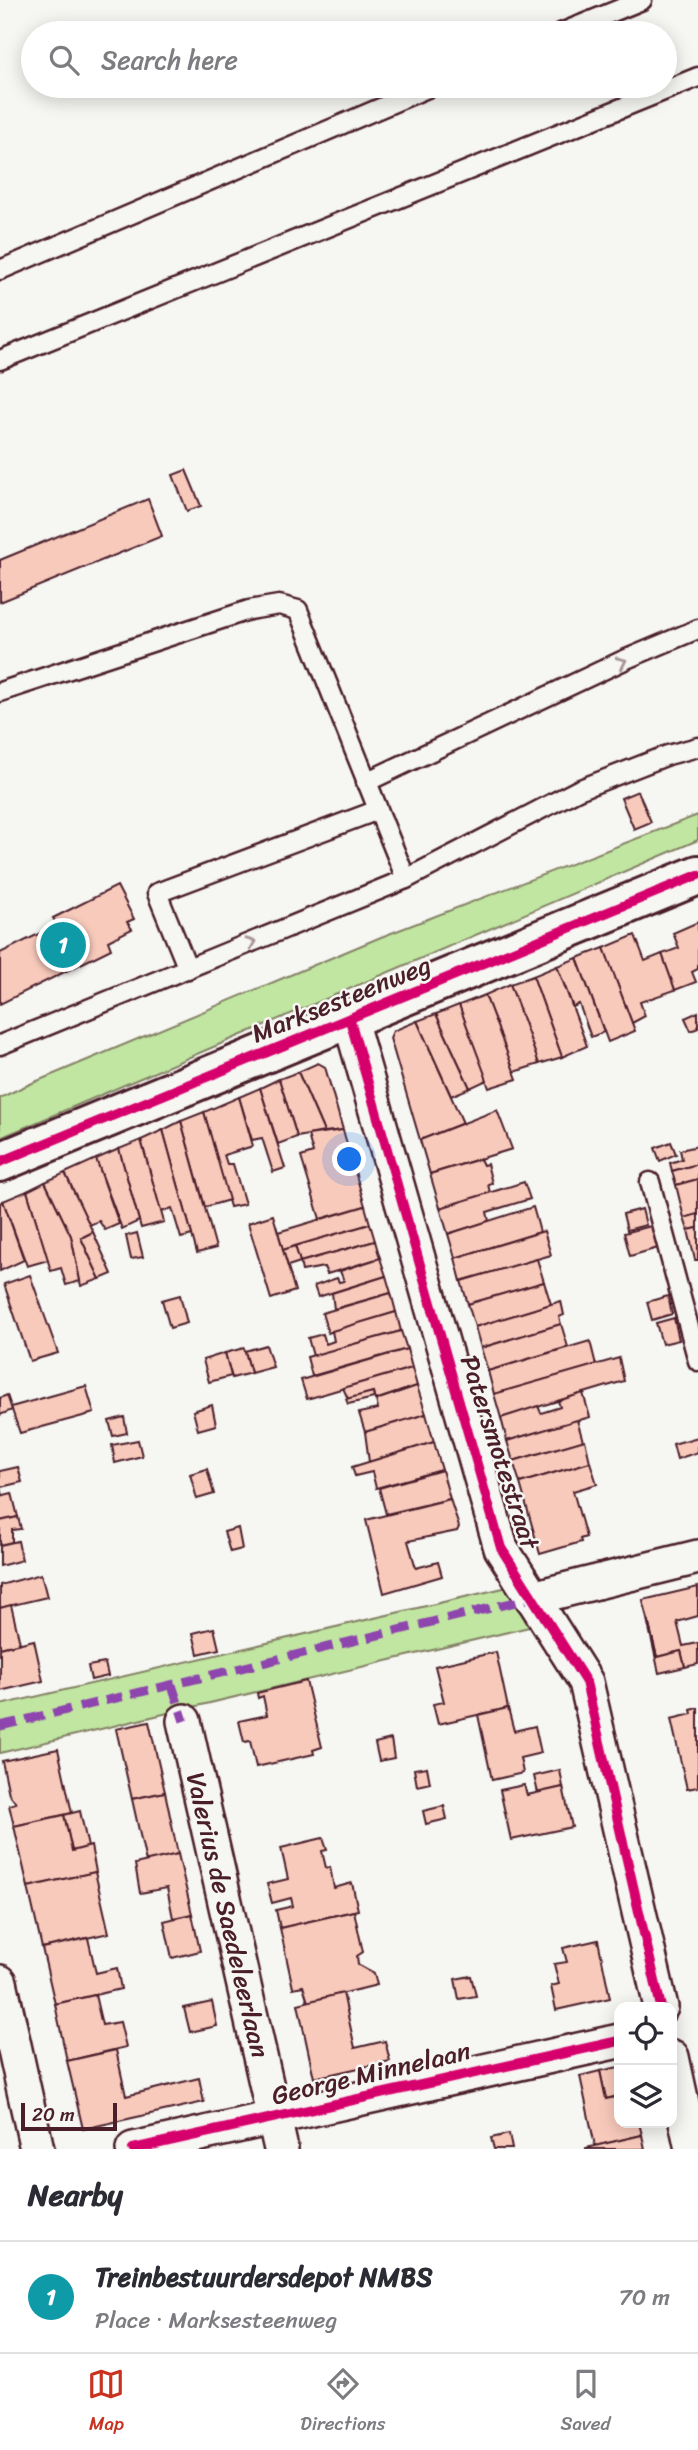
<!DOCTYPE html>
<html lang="en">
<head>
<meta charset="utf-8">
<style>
	body { margin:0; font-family:Sriracha,sans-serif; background:#f2f2f3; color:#2b2b33 }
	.controls { position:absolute; right:21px; bottom:21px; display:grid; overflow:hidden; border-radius:14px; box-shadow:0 4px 18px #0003 }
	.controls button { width:63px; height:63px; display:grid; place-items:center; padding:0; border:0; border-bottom:2px solid #e1e1e2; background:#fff; color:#2b2b33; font:35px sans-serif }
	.scale { position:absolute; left:21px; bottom:18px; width:96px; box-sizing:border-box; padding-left:7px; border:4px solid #4a1f2b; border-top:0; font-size:19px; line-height:24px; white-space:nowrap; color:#4a1f2b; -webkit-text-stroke:5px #f6f6f2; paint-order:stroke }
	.you { position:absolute; left:350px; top:1160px; width:24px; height:24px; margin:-18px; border:5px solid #fff; border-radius:50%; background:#1a73e8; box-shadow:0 0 0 10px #1a73e833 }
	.badge { display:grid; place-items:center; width:46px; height:46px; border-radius:50%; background:#c8321e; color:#fff; font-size:23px; font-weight:700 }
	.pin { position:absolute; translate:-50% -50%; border:4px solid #fff; box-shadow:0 2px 7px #0006 }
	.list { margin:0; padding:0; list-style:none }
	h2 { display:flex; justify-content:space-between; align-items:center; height:91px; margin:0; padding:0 28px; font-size:30px }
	h2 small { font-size:23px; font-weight:400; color:#7c7c81 }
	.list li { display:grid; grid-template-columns:46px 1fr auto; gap:21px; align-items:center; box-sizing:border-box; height:112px; padding:0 28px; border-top:2px solid #e1e1e2 }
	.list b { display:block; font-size:26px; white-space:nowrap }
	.list p { margin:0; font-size:23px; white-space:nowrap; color:#7c7c81 }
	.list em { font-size:23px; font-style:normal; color:#7c7c81 }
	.icon { flex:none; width:38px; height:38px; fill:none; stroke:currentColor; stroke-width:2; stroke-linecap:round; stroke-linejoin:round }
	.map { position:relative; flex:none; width:698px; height:2149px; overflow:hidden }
	.search { position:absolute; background:#fff; box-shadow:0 4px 18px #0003; left:21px; right:21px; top:21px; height:77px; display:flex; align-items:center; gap:18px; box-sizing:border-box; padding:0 24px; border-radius:38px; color:#7c7c81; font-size:26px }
	.sheet { height:203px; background:#fff }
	nav { display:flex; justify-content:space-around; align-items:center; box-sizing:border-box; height:98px; border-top:2px solid #e1e1e2; background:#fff; font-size:19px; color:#7c7c81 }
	nav a { display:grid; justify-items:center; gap:4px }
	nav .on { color:#c8321e }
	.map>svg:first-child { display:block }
</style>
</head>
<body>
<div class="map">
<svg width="698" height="2149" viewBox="0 0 698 2149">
	<rect width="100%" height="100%" fill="#f6f6f2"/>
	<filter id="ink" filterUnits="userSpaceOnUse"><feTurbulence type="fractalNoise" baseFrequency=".0143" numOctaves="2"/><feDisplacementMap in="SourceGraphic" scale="14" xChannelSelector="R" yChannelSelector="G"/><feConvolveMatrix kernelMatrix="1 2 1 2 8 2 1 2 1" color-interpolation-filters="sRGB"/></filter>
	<g filter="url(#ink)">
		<g fill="#c0e6a1" stroke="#858266" stroke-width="2">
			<polygon points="698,815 698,840 0,1138 0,1098 23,1087 381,937"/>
			<polygon points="508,1587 529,1627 0,1753 0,1705"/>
		</g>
		<g fill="#f8cabc" stroke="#4a1f2b" stroke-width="2">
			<polygon points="186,470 201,506 187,511 173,475"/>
			<polygon points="148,499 162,536 0,602 0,560"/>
			<polygon points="638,791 651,822 634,829 621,798"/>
			<polygon points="117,886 134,919 127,922 132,929 108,941 111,949 0,1004 0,953 57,925 53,918"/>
			<polygon points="698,922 698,969 692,972 696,982 675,990 662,954 679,948 673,933"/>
			<polygon points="635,935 645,961 662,954 675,990 640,1002 645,1016 632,1023 604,948"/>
			<polygon points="604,948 635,1031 608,1042 577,958"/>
			<polygon points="577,958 604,1032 591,1037 579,1004 573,1007 557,966"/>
			<polygon points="557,966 587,1046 562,1057 533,976"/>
			<polygon points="533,976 562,1057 539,1064 510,984"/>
			<polygon points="510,984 539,1064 514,1072 485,995"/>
			<polygon points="485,995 517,1079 489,1088 459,1005"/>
			<polygon points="459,1005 487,1080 470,1088 436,1014"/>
			<polygon points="698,1012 698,1028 691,1031 685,1018"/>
			<polygon points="436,1014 470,1088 451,1096 417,1021"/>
			<polygon points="417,1021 463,1123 420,1140 390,1038 393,1031"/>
			<polygon points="318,1063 325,1067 343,1130 324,1132 298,1072"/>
			<polygon points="298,1072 324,1132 297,1137 279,1079"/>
			<polygon points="279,1079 297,1137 278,1144 260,1088"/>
			<polygon points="260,1088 285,1168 273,1172 262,1138 252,1140 239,1097"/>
			<polygon points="239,1097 253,1146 224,1155 227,1164 233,1164 245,1204 230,1207 204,1112"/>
			<polygon points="497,1110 512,1149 430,1174 420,1140"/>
			<polygon points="204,1112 229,1200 205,1207 181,1121"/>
			<polygon points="181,1121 216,1248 197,1253 163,1130"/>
			<polygon points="163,1130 192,1235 181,1238 172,1208 161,1212 141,1140"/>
			<polygon points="343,1130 365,1206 320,1219 301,1157 313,1153 308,1135"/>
			<polygon points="141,1140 164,1222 141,1228 119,1149"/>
			<polygon points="671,1142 676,1154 660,1161 655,1148"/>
			<polygon points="698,1146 698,1164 672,1171 670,1163 682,1159 680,1150"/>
			<polygon points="119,1149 139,1221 122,1229 96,1159"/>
			<polygon points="96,1159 119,1224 105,1230 99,1221 89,1225 65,1173"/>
			<polygon points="480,1159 483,1165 487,1164 492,1183 488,1184 490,1193 440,1208 430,1174"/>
			<polygon points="698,1164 698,1179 676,1185 672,1171"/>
			<polygon points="65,1173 93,1232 81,1238 100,1279 81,1286 71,1236 45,1182"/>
			<polygon points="698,1179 698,1214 684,1218 676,1185"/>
			<polygon points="45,1182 71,1236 80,1281 66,1285 61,1268 51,1271 27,1191"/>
			<polygon points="524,1182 530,1199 487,1212 489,1221 448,1234 440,1208"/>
			<polygon points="27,1191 48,1260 27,1266 3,1201"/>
			<polygon points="3,1201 24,1260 0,1271 0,1203"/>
			<polygon points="365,1206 370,1224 283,1250 278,1232"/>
			<polygon points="533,1207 540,1232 455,1258 448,1234"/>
			<polygon points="642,1209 646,1225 627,1230 623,1214"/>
			<polygon points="698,1214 698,1228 688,1230 684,1218"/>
			<polygon points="273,1215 295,1291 271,1299 248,1223"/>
			<polygon points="370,1224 375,1241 300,1262 295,1246"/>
			<polygon points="651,1226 658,1248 630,1256 624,1233"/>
			<polygon points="698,1228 698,1260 695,1260 688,1230"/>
			<polygon points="544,1231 551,1255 461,1281 455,1258"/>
			<polygon points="93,1232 112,1274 100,1279 81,1238"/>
			<polygon points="137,1233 143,1257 131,1259 126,1236"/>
			<polygon points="375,1241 380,1258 327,1274 324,1267 302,1271 300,1262"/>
			<polygon points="295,1246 300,1262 288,1266 283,1250"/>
			<polygon points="380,1258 386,1276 318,1297 314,1286 337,1278 339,1282 344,1281 340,1271"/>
			<polygon points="537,1259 544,1282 468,1304 461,1281"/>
			<polygon points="30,1275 58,1353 30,1361 4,1284"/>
			<polygon points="386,1276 391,1293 334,1309 332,1293"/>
			<polygon points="544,1282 551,1304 475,1327 468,1304"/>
			<polygon points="391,1293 396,1312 328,1333 322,1313"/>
			<polygon points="180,1295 187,1323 170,1328 162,1300"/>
			<polygon points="668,1296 672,1314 652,1320 647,1302"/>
			<polygon points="561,1301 564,1315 559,1317 561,1324 481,1348 475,1327"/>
			<polygon points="396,1312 401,1331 313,1356 308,1338 323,1334 326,1344 334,1341 332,1331"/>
			<polygon points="674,1318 679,1340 662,1344 656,1323"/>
			<polygon points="561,1324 568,1347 488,1371 481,1348"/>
			<polygon points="401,1331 407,1349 312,1376 307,1357"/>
			<polygon points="590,1341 596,1365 494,1394 488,1371"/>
			<polygon points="266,1345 273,1367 251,1373 245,1351"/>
			<polygon points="244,1348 251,1373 232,1378 225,1353"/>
			<polygon points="407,1349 412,1368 307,1399 301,1380"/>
			<polygon points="225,1353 231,1376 209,1382 203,1360"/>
			<polygon points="619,1358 624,1381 501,1418 494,1394"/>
			<polygon points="412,1368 417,1386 375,1400 373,1392 348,1399 343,1388"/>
			<polygon points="86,1386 94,1413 20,1433 11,1407"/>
			<polygon points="417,1386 426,1414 365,1432 359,1413 378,1409 376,1400"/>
			<polygon points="373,1392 374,1398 348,1404 346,1399"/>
			<polygon points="583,1393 590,1417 507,1441 501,1418 538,1406 541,1413 560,1407 558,1401"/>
			<polygon points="7,1395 12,1410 0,1415 0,1398"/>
			<polygon points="212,1405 216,1425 198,1430 193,1411"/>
			<polygon points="426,1414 434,1442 369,1462 365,1432"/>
			<polygon points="124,1417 127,1433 113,1436 109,1421"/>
			<polygon points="577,1420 583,1441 513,1461 507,1441"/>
			<polygon points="698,1437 698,1452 677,1459 673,1444"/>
			<polygon points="138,1440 142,1456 115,1463 112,1445"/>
			<polygon points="585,1440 590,1462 520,1483 513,1461"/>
			<polygon points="434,1442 442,1470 376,1488 372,1472 355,1476 352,1467"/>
			<polygon points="590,1462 597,1484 573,1491 586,1537 580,1539 581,1542 540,1554 520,1483"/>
			<polygon points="18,1467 22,1482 1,1487 3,1496 0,1496 0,1471"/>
			<polygon points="207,1469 214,1494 197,1499 190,1474"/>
			<polygon points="442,1470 450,1499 386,1514 379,1488"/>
			<polygon points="12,1493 18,1517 0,1521 0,1496"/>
			<polygon points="450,1499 459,1527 457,1531 408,1541 416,1568 438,1562 442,1576 384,1593 366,1520"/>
			<polygon points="18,1517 21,1529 12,1530 12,1542 0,1545 0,1521"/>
			<polygon points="238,1528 242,1549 230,1552 224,1532"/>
			<polygon points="18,1541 22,1560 0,1566 0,1545"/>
			<polygon points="41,1574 47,1597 0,1608 0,1585"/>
			<polygon points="698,1587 698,1616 677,1622 683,1646 698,1643 698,1664 685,1667 681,1651 657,1657 643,1600"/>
			<polygon points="643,1601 657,1657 681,1651 685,1667 659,1673"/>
			<polygon points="11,1605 20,1643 0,1648 0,1608"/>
			<polygon points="214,1628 219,1649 198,1654 193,1633"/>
			<polygon points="34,1640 43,1681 0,1691 0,1648"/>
			<polygon points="496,1652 508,1708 438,1724 433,1704 444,1702 435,1666"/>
			<polygon points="105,1663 108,1676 91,1680 88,1666"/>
			<polygon points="306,1681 322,1747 313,1750 314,1754 256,1767 250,1741 244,1742 239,1721 267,1715 263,1696 258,1698 257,1693"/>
			<polygon points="508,1708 514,1731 535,1726 541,1753 520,1758 523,1773 492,1780 478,1715"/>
			<polygon points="698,1708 698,1787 687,1789 671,1719 692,1714 691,1710"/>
			<polygon points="149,1722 165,1792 132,1799 116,1729"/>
			<polygon points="391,1739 394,1758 379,1761 375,1743"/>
			<polygon points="58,1749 72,1813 14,1826 9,1805 16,1803 9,1794 2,1761"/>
			<polygon points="427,1767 430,1783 417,1786 414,1769"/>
			<polygon points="560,1770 563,1787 538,1793 534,1776"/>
			<polygon points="524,1785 527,1795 563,1787 572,1827 511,1840 500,1790"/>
			<polygon points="165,1792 178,1854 146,1862 132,1799"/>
			<polygon points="444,1806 447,1819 426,1824 423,1811"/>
			<polygon points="80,1811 88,1847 72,1851 64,1815"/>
			<polygon points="64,1815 72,1851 91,1846 96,1872 28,1887 14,1826"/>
			<polygon points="323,1838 327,1850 322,1851 326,1868 330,1867 334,1888 352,1883 358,1910 280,1928 276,1910 293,1906 291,1898 272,1903 267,1884 288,1879 281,1848"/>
			<polygon points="178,1854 192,1914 173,1918 167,1888 140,1893 135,1864"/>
			<polygon points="95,1872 109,1933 42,1948 28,1887"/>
			<polygon points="354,1911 363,1952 357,1956 358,1965 374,1974 377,1985 308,2002 303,1986 293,1988 280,1928"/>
			<polygon points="192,1914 200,1951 172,1958 164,1921"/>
			<polygon points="88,1938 96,1973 117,1968 121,1989 55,2004 42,1948"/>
			<polygon points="598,1940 610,1998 556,2010 551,1986 559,1984 554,1964 567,1962 563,1948"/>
			<polygon points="471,1976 476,1996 459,1999 455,1979"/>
			<polygon points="343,1993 355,2048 385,2041 390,2061 314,2078 298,2004"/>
			<polygon points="95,1995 102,2025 120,2022 126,2047 67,2061 55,2004"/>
			<polygon points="212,2002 217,2026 190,2032 184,2008"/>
			<polygon points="116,2050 126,2096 199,2078 204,2102 83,2129 67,2061"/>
			<polygon points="619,2067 619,2096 606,2099 600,2071"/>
			<polygon points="600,2071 606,2099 619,2096 619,2123 639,2123 642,2135 595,2146 580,2076"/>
			<polygon points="509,2134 512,2149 494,2149 491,2138"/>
			<polygon points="642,2135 645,2149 586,2149 586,2148"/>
		</g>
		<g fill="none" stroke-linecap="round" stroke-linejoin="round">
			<g stroke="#4a1f2b" stroke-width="23">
				<g id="service">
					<polyline points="561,33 642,0"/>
					<polyline points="0,270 432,86"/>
					<polyline points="0,360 698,77"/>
					<polyline points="0,692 249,610 279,605 298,610 406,879"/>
					<polyline points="366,782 624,660 698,629"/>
					<polyline points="188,969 157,893 378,810"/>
					<polyline points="0,1045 406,879 578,790 668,755 698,747"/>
					<polyline points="650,1182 698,1361"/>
				</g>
			</g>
			<g stroke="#4a1f2b" stroke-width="38">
				<g id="minor">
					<polyline points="350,1020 501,1548 586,1682 661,2007"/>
					<polyline points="532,1598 698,1557"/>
					<polyline points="184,1721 281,2149"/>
					<polyline points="0,1982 37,2149"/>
					<polyline points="672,2057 692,2149"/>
					<polyline points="133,2149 619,2041"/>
				</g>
			</g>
			<g stroke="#4a1f2b" stroke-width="44">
				<polyline id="tertiary" points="0,1162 698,875"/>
			</g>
			<use href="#service" stroke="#f6f6f2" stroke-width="18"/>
			<use href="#minor" stroke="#f6f6f2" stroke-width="33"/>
			<use href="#tertiary" stroke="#f6f6f2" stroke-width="38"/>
			<g stroke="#8e44ad" stroke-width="9" stroke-dasharray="18 9" stroke-linecap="butt">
				<polyline points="172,1685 184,1721"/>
				<polyline points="0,1726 532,1598"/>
			</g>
			<g stroke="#f6f6f2" stroke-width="15">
				<g id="cycleway">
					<polyline points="350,1020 501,1548 586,1682 661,2007"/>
					<polyline points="0,1162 698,875"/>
					<polyline points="133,2149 619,2041"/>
				</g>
			</g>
			<use href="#cycleway" stroke="#d6006c" stroke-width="10"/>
		</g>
		<defs><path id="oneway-chevron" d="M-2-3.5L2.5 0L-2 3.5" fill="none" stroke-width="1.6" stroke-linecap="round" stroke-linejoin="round" transform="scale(1.75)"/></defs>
		<g stroke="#a99598">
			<use href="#oneway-chevron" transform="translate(622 662) rotate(-25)"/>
			<use href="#oneway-chevron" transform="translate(251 943) rotate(-22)"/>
		</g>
	</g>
	<g text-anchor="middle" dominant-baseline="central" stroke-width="5" stroke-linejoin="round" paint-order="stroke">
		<g font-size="26" fill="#4a1f2b" stroke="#f6f6f2">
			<text transform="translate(341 999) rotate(-22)">Marksesteenweg</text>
			<text transform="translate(500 1452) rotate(72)">Patersmotestraat</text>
			<text transform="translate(228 1915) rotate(77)">Valerius de Saedeleerlaan</text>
			<text transform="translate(371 2073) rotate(-13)">George Minnelaan</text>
		</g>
	</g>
</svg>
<div class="controls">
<button><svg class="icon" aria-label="locate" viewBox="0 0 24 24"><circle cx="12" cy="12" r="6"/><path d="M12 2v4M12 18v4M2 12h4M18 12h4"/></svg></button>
<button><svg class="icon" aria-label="layers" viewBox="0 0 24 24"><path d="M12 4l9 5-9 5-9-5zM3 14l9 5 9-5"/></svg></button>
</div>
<div class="scale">20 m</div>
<div class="you"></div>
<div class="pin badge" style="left:63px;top:945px;background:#0f9aa8">1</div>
<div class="search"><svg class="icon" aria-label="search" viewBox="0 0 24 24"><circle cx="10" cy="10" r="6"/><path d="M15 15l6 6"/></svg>Search here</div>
</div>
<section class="sheet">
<h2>Nearby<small></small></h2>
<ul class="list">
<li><span class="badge" style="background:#0f9aa8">1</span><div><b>Treinbestuurdersdepot NMBS</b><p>Place · Marksesteenweg</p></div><em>70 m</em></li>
</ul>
</section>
<nav>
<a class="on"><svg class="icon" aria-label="map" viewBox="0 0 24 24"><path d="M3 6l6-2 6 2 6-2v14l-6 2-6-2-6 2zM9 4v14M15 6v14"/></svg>Map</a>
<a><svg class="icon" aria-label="directions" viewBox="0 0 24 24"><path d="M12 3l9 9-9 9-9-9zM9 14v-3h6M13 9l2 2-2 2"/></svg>Directions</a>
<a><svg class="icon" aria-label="saved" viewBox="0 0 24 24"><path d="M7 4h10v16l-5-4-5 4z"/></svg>Saved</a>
</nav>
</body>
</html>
